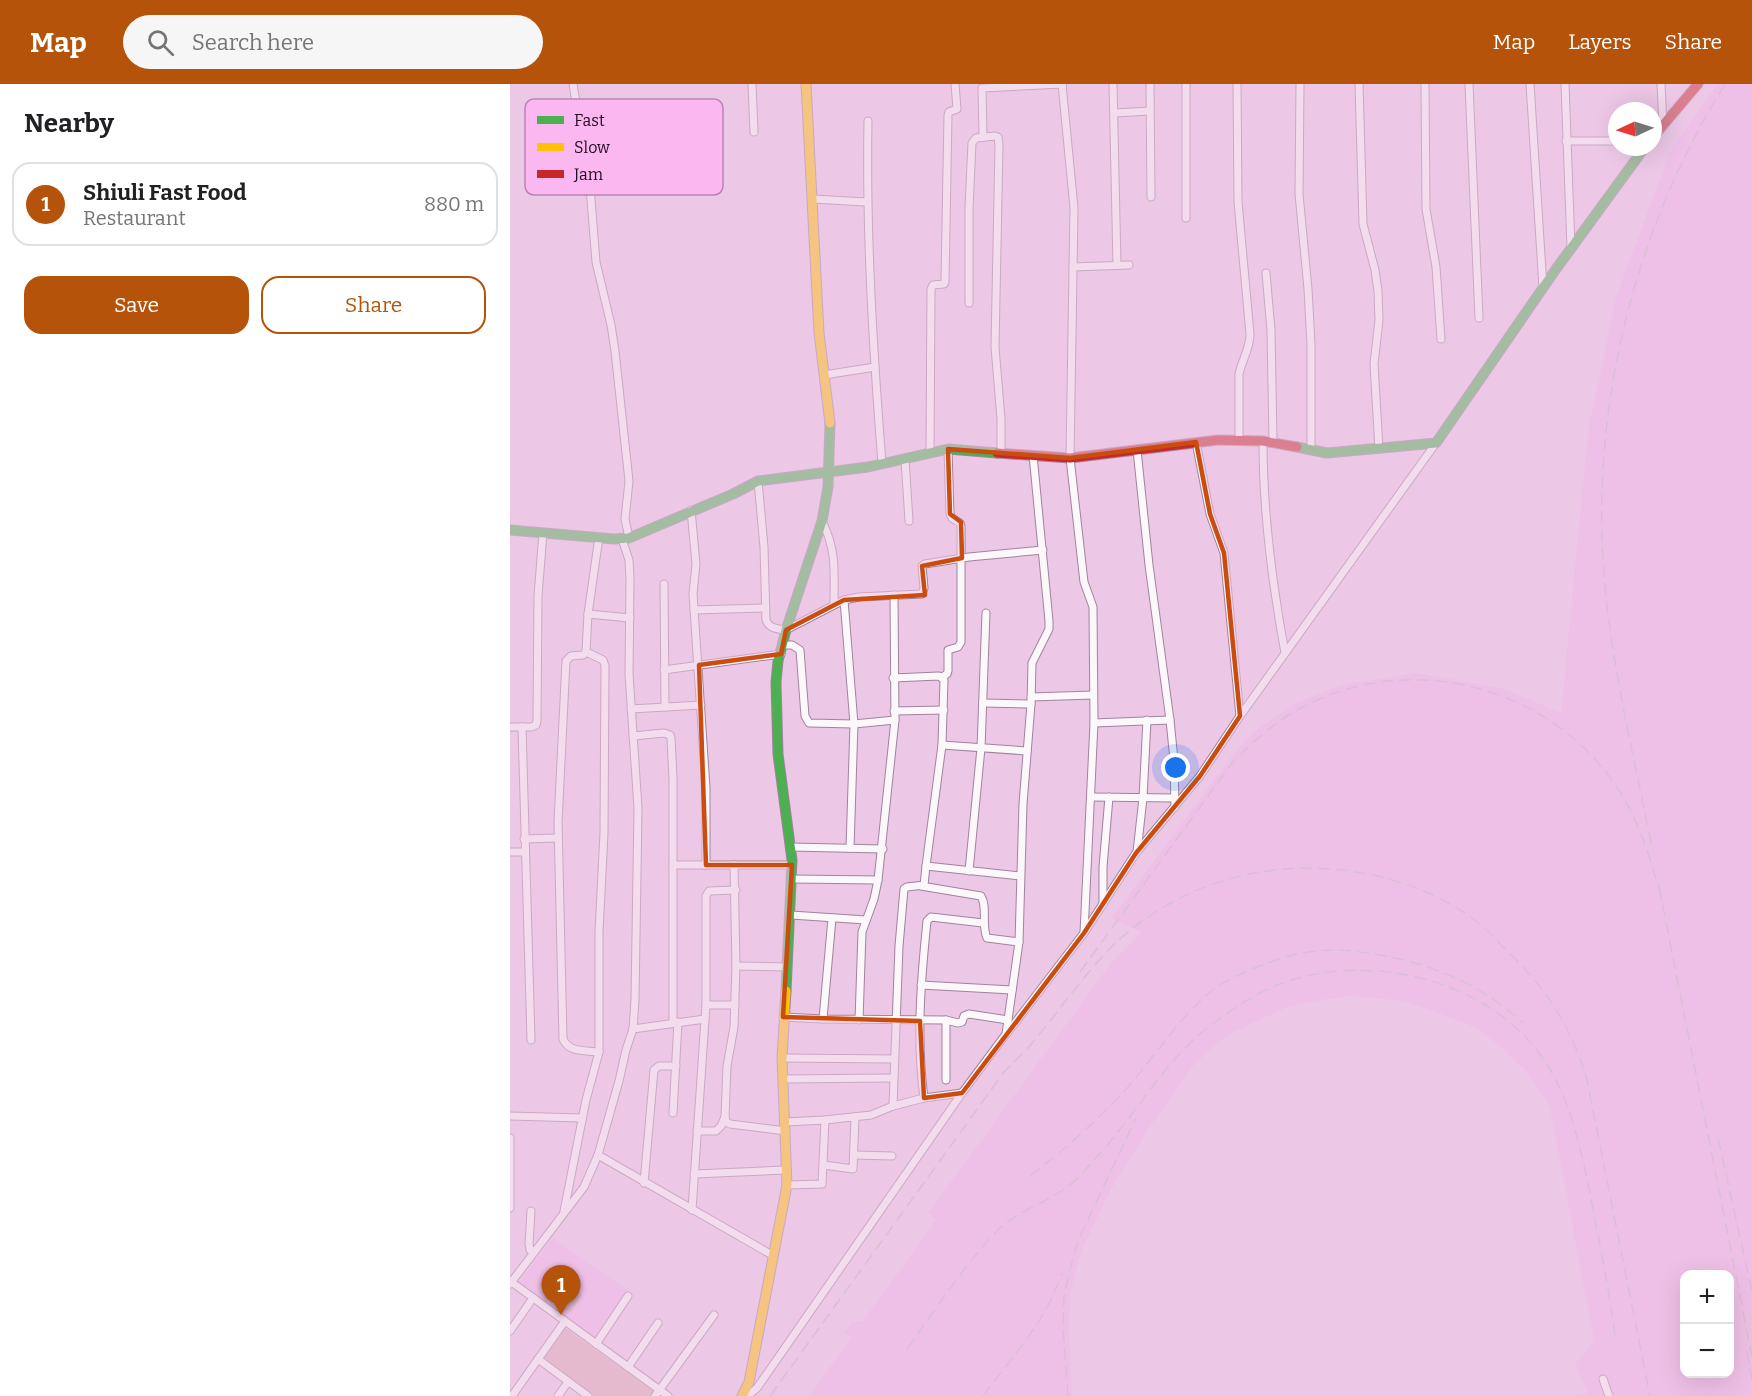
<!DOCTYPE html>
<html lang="en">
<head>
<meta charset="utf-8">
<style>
	body { margin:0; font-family:Bitter,serif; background:#f6f6f6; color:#202124 }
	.controls { position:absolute; right:18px; bottom:18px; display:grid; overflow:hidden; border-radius:12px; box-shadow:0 6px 24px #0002 }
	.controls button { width:54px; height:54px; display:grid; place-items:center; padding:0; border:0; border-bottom:2px solid #e0e0e0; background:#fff; color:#202124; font:30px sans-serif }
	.compass { position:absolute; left:1098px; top:18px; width:54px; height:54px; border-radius:50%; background:#fff; box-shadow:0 6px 24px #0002; rotate:266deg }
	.you { position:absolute; left:666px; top:684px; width:21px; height:21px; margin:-15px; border:4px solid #fff; border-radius:50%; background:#1a73e8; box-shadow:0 0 0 9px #1a73e833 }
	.badge { display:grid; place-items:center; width:39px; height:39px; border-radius:50%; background:#b45309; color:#fff; font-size:20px; font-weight:700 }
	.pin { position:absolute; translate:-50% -50px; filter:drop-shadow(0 2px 3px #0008) }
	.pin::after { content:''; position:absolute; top:32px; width:21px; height:18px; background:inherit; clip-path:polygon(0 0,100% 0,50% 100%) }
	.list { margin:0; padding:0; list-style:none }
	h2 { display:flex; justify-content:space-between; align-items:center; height:78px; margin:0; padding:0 24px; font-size:26px }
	h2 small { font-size:20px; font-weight:400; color:#757577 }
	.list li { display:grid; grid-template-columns:39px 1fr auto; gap:18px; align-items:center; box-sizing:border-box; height:84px; margin:0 12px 12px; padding:0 12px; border:2px solid #e0e0e0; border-radius:18px }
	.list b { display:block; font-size:22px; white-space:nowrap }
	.list p { margin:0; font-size:20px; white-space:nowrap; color:#757577 }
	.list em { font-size:20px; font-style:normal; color:#757577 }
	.actions { display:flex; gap:12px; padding:18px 24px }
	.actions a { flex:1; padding:14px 0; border:2px solid #b45309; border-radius:18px; text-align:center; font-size:21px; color:#b45309 }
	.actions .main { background:#b45309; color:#fff }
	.icon { flex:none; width:33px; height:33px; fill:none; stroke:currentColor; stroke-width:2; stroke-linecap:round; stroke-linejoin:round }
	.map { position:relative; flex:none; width:1242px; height:1312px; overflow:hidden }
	header { display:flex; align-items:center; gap:36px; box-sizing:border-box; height:84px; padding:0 30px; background:#b45309; color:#fff }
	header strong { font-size:28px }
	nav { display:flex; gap:33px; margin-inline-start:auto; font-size:21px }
	.search { width:420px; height:54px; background:#f6f6f6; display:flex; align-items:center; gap:15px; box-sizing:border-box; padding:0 21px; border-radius:33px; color:#757577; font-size:22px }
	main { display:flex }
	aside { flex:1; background:#fff }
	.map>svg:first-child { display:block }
</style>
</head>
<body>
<header>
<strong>Map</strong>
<div class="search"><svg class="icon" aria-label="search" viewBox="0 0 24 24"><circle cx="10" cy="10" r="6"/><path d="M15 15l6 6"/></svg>Search here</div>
<nav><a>Map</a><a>Layers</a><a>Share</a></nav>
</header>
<main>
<aside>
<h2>Nearby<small></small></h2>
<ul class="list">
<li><span class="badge">1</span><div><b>Shiuli Fast Food</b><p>Restaurant</p></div><em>880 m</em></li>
</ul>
<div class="actions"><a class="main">Save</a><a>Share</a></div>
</aside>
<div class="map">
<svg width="1242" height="1312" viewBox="0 0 1242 1312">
	<rect width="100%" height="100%" fill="#ecc7e6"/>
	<g fill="#f2b9e9" fill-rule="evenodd">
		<path d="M1208,0H1242V1312H1063L1078,1309L1065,1280L1084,1256L1041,1029L1036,1016L1016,987L990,962L962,942L895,917L839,912L809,916L775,924L719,950L686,978L641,1041L601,1105L572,1166L566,1186L561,1206L559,1242L562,1312H299L341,1254L335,1249L342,1239L353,1237L426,1136L418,1129L601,879L631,848L601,835L716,680L742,649L783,620L830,601L906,589L992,604L1051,629L1078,348L1106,213L1161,65ZM1174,1190H1220V1290H1174Z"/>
		<polygon points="43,1154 119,1207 84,1255 8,1199"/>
	</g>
	<g fill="#dbacb3">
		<polygon points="47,1193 72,1211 61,1228 57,1227 34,1211"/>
		<polygon points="54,1243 144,1307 140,1312 84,1312 32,1275"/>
	</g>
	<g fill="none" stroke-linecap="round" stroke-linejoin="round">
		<g stroke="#a0849c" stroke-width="9">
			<g id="street">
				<polyline points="63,0 80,103 86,178 101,241 105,267 119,397 115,435 119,454"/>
				<polyline points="242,0 244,48"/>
				<polyline points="552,0 564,124 560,374 574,498 583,523 584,639 574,849"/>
				<polyline points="603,0 607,181"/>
				<polyline points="640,0 641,113"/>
				<path d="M727,0L728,118L740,250C740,265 732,276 729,290V356"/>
				<polyline points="790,0 789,110 798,205 801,260 801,365"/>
				<polyline points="849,0 853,140 865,186 868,207 869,236 864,280 869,365"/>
				<polyline points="915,0 916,125 926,183 931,255"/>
				<polyline points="959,0 969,234"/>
				<polyline points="1020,0 1033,203"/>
				<polyline points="1055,0 1061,163"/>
				<polyline points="1151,0 1153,42"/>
				<polyline points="605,29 640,27"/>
				<path d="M358,37C356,152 363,265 372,379"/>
				<polyline points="473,53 472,4 552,0"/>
				<polyline points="1056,57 1107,57"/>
				<polyline points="303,115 356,118"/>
				<polyline points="676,134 676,0"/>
				<polyline points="563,183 619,181"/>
				<polyline points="756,189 761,246 763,358"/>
				<polyline points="459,219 459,124 462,59 466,54 485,52 488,53 489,61 485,263 491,335 491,368"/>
				<polyline points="314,291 365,283"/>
				<path d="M753,357C753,429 762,499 775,569"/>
				<polyline points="686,358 700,430 714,469 730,632"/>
				<polyline points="627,366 639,481 660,636 664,676 665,723"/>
				<polyline points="420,369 421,205 423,201 434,200 435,198 438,31 439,28 447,25 445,0"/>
				<polyline points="395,375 399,437"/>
				<path d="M248,397L254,463L256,536C259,545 269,545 276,546L334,516L349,513L412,510L414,504L412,482L415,480L459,473L533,466"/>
				<polyline points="181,426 186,480 183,510 196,704 196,781"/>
				<path d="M312,437C327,467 324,488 324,520"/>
				<polyline points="154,500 155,623"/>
				<polyline points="334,516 344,640 340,764"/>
				<polyline points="184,526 256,524"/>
				<polyline points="78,530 89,453"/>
				<polyline points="273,561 282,561 290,566 295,632 299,639 344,640 385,636"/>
				<polyline points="154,586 271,570"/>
				<polyline points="432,593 437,590 438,587 438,566 448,563 451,558 451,442 450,439 442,434 440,430 438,365"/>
				<polyline points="383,594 429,592 434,596 432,661 416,782"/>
				<polyline points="521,613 583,611"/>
				<polyline points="473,619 521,620"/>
				<polyline points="121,625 191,621"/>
				<polyline points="384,627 434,626"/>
				<polyline points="584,639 660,636"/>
				<polyline points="0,643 22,643 26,641 27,636 28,512 33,449"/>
				<polyline points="12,643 21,956"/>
				<polyline points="123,652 154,649 160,651 161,654 163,695 163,939"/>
				<polyline points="432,661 517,667"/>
				<polyline points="581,713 665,714"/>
				<polyline points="14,755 48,754"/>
				<polyline points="280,763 373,765"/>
				<polyline points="0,768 15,768"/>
				<polyline points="627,768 633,714 637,636"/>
				<polyline points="163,781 282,781"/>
				<polyline points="224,781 226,882 224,943 217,982 215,1033 216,1038 220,1040 276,1047"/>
				<polyline points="459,787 471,664 476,529"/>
				<polyline points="282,795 368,796"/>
				<path d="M411,802L471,812C478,824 471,841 477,854L509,858"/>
				<polyline points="593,819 593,783 599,713"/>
				<polyline points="281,831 356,836"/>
				<polyline points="226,882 277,883"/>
				<polyline points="411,901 502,906"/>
				<polyline points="196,921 225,921"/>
				<polyline points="273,933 313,935 436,936 448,939 452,938 454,932 459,930 498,936"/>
				<polyline points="313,935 322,834"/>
				<polyline points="349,936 352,848 364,815 368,796 385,636 384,511"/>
				<polyline points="123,945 195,935"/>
				<polyline points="498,948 574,849 626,769 690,692 730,632 926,359"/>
				<path d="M89,968C75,966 59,969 53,955L48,738L56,577L61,572L73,571L76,568L78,530L120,534"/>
				<polyline points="272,974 384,975"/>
				<polyline points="273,995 383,994"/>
				<polyline points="436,996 436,936"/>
				<path d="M414,1014C406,955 411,895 417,837L421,833L473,839"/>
				<polyline points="383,1022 389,862 394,805 397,803 414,801 416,782 510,792"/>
				<polyline points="163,1029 168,938"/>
				<polyline points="0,1032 72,1034"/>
				<polyline points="275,1038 315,1036 361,1031 383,1022 414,1014 452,1009"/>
				<polyline points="187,1047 206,1047 211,1042 215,1033"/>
				<polyline points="0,1054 0,1124"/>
				<polyline points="88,1071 262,1171"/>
				<polyline points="345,1071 382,1072"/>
				<polyline points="314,1081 343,1085 345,1033"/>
				<polyline points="184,1090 276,1086"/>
				<polyline points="134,1099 144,986 149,982 166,982"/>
				<polyline points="277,1101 312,1100 315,1036"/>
				<polyline points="182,1126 196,921 196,812 199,807 226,806"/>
				<polyline points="21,1127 19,1160 20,1166 24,1168"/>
				<polyline points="54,1127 76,1016 89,968 89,848 94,749 95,582 93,576 76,568"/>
				<polyline points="0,1197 158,1312"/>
				<polyline points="0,1200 74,1103 88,1071 109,997 116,966 123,945 125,916 128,724 119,590 120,495 119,476 112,455"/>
				<polyline points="0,1247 23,1214"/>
				<polyline points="86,1260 118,1212"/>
				<polyline points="28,1275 78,1312"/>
				<polyline points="118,1283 148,1239"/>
				<polyline points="1093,1295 1099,1312"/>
				<polyline points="2,1312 55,1237"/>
				<polyline points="48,1312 58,1298"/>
				<polyline points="145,1312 204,1231"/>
				<polyline points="237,1312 247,1304 452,1009 496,950 509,858 513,720 521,620 522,579 539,545 539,537 523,371"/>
			</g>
		</g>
		<g stroke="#a0849c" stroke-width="11">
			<g id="fast">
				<polyline points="787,363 817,369 926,359 1046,185 1135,63"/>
				<polyline points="0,446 104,455 119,454 223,410 248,397 358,383 438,365 487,369"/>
				<polyline points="276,907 282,776 268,670 266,598 268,577 276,546 312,437 318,403 320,339"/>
			</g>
		</g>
		<g stroke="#a0849c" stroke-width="11">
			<g id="slow">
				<polyline points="296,0 309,249 320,339"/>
				<polyline points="232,1312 239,1298 277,1101 272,974 276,907"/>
			</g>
		</g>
		<g stroke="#a0849c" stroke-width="11">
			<g id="jam">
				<polyline points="1143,53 1188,0"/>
				<polyline points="487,369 560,374 708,356 753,357 787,363"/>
			</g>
		</g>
		<use href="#street" stroke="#fcf7fb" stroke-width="7"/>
		<use href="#fast" stroke="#4caf50" stroke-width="9"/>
		<use href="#slow" stroke="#ffc107" stroke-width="9"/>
		<use href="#jam" stroke="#c62828" stroke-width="9"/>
		<g stroke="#c0b7bf" stroke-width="1.5" stroke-dasharray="12 6" stroke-linecap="butt">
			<path d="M1141,759C1125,678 1105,596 1096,513C1077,336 1121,151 1215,0"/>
			<polyline points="1149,803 1242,1273"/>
			<path d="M570,888L722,679C742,659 763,639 789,625C896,566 1034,599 1104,699C1128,732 1139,772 1151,811"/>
			<polyline points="1208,1054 1242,1207"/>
			<path d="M520,1092C555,1065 589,1035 618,1003C645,972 668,936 699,909C712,898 727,892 742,885C793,864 822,862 875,872C928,882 974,903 1013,939"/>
			<path d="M397,1265C425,1227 456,1178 489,1145C508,1127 535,1119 556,1104C566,1097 575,1086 584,1076C625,1033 653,977 701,941C719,928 738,914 758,905C851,863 983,893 1038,982C1063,1023 1073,1074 1082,1120C1091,1166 1100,1212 1106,1258"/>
			<polyline points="1237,1267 1242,1296"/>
			<path d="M260,1312L494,988C505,976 518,965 528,952C560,913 593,863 635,835C656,821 679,808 703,800C787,770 897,783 967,838C977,845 985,855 993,863C1037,905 1059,938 1077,996L1140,1312"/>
			<path d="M473,1312C502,1273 537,1236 552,1189"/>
			<polyline points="558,1312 553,1242 554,1215 559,1189 568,1157 626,1034"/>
		</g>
	</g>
	<path d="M0 0H1242V1312H0ZM686,358L700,430L714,469L730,632L690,692L626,769L574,849L452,1009L414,1014L410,937L273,933L282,781H196L189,581L271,570L276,546L334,516L415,511L412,482L452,474L451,438L440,430L438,365L560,374Z" fill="#ecc7e6" fill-opacity=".55" fill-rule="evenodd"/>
	<path fill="none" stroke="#ca4d0f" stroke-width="4.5" stroke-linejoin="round" d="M686,358L700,430L714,469L730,632L690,692L626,769L574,849L452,1009L414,1014L410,937L273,933L282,781H196L189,581L271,570L276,546L334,516L415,511L412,482L452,474L451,438L440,430L438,365L560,374Z"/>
	<rect x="15" y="15" width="198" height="96" rx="9" fill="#fbb8f0" stroke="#ba84b1" stroke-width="1.5"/>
	<rect x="27" y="32" width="27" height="8" fill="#4caf50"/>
	<rect x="27" y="59" width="27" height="8" fill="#ffc107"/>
	<rect x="27" y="86" width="27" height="8" fill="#c62828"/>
	<g font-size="16" fill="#220a1f">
		<text x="64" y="42">Fast</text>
		<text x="64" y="69">Slow</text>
		<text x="64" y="96">Jam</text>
	</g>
</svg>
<div class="controls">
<button>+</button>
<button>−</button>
</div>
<svg class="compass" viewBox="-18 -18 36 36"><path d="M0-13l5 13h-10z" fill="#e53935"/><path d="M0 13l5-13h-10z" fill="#757577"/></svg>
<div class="you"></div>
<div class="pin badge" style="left:51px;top:1231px">1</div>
</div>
</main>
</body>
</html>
